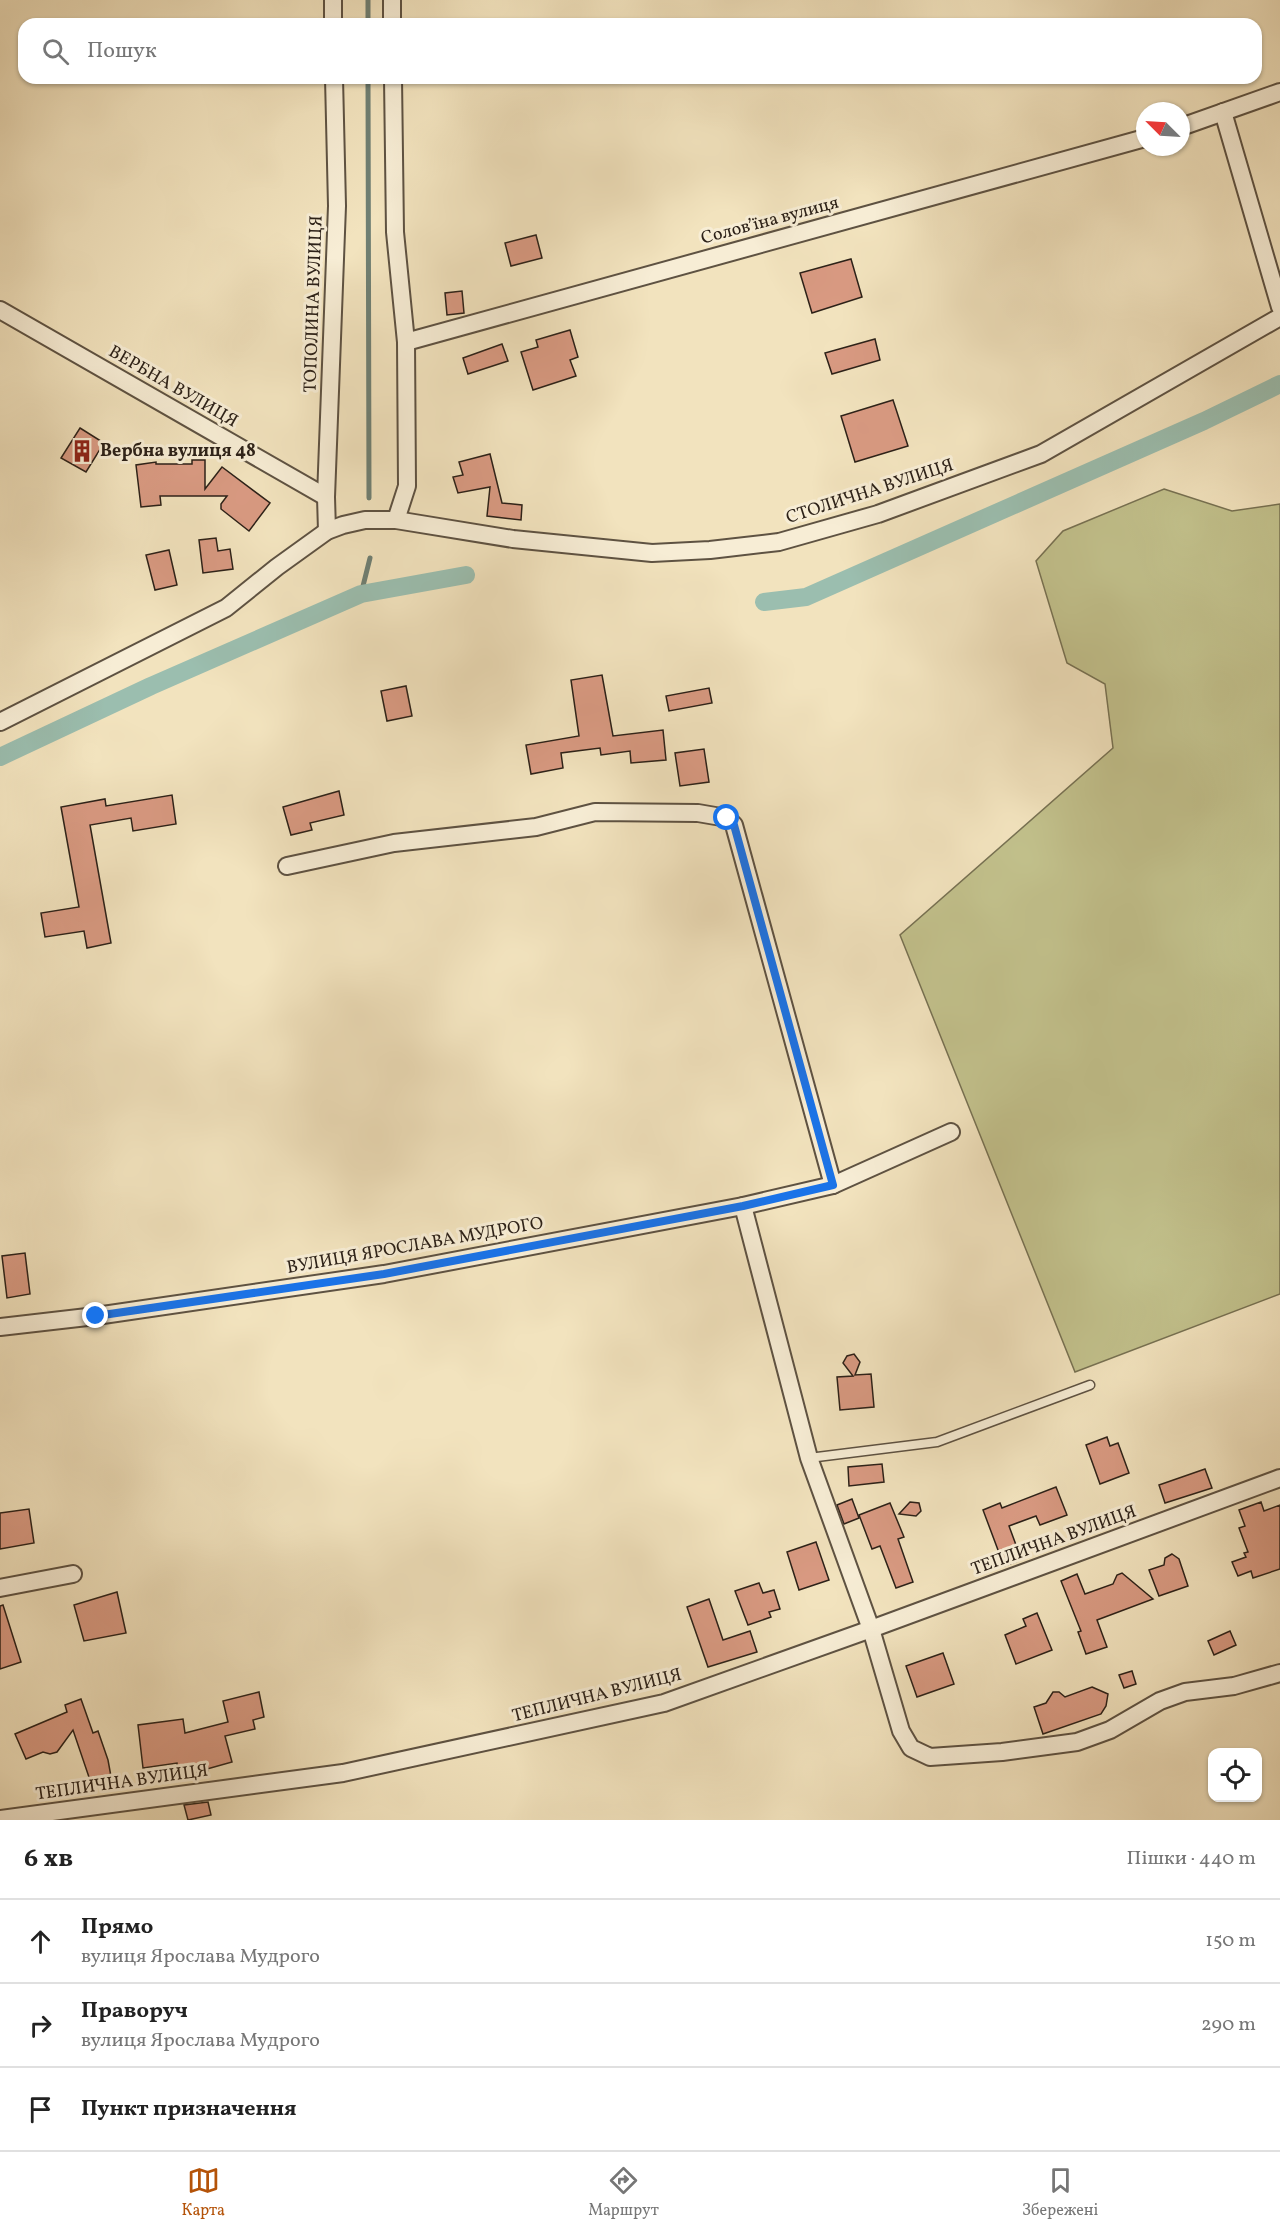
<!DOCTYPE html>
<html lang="uk">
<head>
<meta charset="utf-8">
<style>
	body { margin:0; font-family:Vollkorn,serif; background:#f6f6f6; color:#222 }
	.controls { position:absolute; right:18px; bottom:18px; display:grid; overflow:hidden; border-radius:12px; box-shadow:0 2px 4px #0004 }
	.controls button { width:54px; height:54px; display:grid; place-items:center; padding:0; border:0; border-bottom:2px solid #e0e0e0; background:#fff; color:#222; font:30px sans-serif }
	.compass { position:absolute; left:1136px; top:102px; width:54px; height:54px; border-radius:50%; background:#fff; box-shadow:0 2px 4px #0004; rotate:294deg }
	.stop { position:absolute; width:18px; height:18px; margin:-14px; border:4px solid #1a73e8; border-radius:50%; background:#fff }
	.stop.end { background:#1a73e8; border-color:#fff; box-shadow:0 2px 6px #0008 }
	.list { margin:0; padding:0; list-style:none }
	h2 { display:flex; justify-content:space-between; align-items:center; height:78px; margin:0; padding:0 24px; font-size:26px }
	h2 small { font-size:20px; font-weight:400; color:#767676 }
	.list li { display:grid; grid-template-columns:39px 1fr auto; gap:18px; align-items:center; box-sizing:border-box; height:84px; padding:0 24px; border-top:2px solid #e0e0e0 }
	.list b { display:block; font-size:22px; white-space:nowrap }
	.list p { margin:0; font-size:20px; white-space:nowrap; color:#767676 }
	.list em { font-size:20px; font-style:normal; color:#767676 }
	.icon { flex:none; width:33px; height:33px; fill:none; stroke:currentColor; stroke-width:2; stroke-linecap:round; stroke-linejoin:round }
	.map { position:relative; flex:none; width:1280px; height:1820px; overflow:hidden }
	.search { position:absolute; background:#fff; box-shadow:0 2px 4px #0004; left:18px; right:18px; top:18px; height:66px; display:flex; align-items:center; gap:15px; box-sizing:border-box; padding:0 21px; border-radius:18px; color:#767676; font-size:22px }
	.sheet { height:330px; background:#fff }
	nav { display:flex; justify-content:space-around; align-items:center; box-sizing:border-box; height:84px; border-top:2px solid #e0e0e0; background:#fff; font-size:16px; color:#767676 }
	nav a { display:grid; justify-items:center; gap:3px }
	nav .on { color:#b45309 }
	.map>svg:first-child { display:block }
</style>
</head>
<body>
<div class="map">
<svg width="1280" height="1820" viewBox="0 0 1280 1820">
	<rect width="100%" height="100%" fill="#f2e3be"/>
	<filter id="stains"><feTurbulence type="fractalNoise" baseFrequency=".00333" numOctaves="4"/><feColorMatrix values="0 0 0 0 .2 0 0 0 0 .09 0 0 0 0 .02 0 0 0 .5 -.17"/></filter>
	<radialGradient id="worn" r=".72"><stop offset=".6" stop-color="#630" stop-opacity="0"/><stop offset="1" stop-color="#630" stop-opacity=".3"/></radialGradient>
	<polygon fill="#c2c18c" stroke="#777152" stroke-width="1.5" points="1164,489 1232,511 1280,504 1280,1294 1075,1372 900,935 1113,748 1105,684 1067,663 1036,561 1063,531"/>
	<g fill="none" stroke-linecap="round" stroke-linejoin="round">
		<g stroke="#6f7f73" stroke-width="5">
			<polyline points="368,0 368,24"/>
			<polyline points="368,78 369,498"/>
			<polyline points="361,594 370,558"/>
		</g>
		<g stroke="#9bbeaf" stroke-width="18">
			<polyline points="764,602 806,597 1204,421 1280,384"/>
			<polyline points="0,757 151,686 361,594 466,575"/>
		</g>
	</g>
	<g fill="#d99a82" stroke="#2c2118" stroke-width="1.5">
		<polygon points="536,235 542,258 511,266 505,243"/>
		<polygon points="851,259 862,297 812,313 800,273"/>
		<polygon points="462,291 464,313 447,315 445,293"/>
		<polygon points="570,330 578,357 570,360 576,376 533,390 521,352 538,347 536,340"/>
		<polygon points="875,339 880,360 832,374 825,353"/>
		<polygon points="502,344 508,361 468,374 463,358"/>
		<polygon points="893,400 908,446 855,462 841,416"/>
		<polygon points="80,428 104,443 86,472 61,458"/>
		<polygon points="490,454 502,503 522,505 521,520 487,516 490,487 458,493 453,477 463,475 459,462"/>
		<polygon points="192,460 205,460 205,489 222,467 270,503 249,531 221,509 221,504 227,496 160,496 161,505 141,507 136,465 156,462 156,464 192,464"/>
		<polygon points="216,538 218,551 230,549 233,569 203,573 199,540"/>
		<polygon points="169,550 177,585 155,590 146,555"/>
		<polygon points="602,675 613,736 663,730 666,760 631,763 630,751 601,755 600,748 561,753 563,768 531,774 526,745 579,736 571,680"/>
		<polygon points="406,686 412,716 387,721 381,691"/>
		<polygon points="709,688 712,703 669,711 666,696"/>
		<polygon points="704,749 709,782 680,786 675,753"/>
		<polygon points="339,791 344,815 310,823 312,830 291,835 283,807"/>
		<polygon points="172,795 176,824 133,831 131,818 90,825 111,943 87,948 84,931 45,937 41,913 79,907 61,807 105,799 106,806"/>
		<polygon points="25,1253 30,1294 7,1298 2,1256"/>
		<polygon points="854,1354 860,1362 855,1375 871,1374 874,1407 840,1410 837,1377 853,1376 843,1363 847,1356"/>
		<polygon points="1107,1437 1110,1446 1118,1443 1129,1473 1100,1484 1086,1445"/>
		<polygon points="882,1464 884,1482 849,1486 848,1467"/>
		<polygon points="1205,1469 1212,1488 1165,1503 1159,1485"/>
		<polygon points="1056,1487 1067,1515 1040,1525 1036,1516 1009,1526 1016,1545 1012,1547 1018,1561 1004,1566 983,1510 1000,1503 1002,1508"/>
		<polygon points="852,1499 859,1518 844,1524 837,1505"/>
		<polygon points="910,1502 919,1503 921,1511 916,1516 899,1514"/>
		<polygon points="1261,1502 1264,1511 1280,1505 1280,1569 1253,1578 1251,1571 1238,1576 1232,1562 1246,1557 1244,1553 1248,1552 1239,1528 1245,1526 1239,1510"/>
		<polygon points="890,1503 904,1537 898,1539 913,1582 896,1588 880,1546 872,1549 859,1515"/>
		<polygon points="29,1509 34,1543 0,1549 0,1513"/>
		<polygon points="816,1542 829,1580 799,1590 787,1552"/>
		<polygon points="1172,1554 1179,1559 1188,1586 1159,1596 1149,1570 1164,1565 1165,1558"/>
		<polygon points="1122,1573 1153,1599 1097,1620 1107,1647 1086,1654 1078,1632 1081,1631 1061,1581 1077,1574 1085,1594 1113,1584 1117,1575"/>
		<polygon points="759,1583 763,1593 774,1590 780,1609 769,1612 771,1617 748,1625 735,1591"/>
		<polygon points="117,1592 126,1633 84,1641 74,1605"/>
		<polygon points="709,1599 723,1640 750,1631 757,1652 708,1667 687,1607"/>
		<polygon points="3,1605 21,1662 0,1669 0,1606"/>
		<polygon points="1037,1613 1052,1650 1016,1664 1005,1635 1026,1626 1023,1619"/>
		<polygon points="1230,1631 1236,1645 1214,1655 1208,1641"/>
		<polygon points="943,1653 954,1684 917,1697 906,1666"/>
		<polygon points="1132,1671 1136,1684 1124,1688 1119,1675"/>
		<polygon points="1092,1687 1108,1694 1106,1706 1101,1714 1043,1734 1034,1707 1046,1703 1053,1692 1059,1692 1065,1697"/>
		<polygon points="259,1692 264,1717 253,1720 255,1729 225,1736 232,1762 207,1769 208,1771 178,1775 177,1763 143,1768 138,1725 183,1719 185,1733 228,1722 223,1701"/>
		<polygon points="81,1699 93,1733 98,1731 108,1760 112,1782 92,1786 73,1730 57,1752 50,1754 43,1752 26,1759 15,1734 67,1712 65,1705"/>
		<polygon points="208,1802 211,1815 188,1820 184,1805"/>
	</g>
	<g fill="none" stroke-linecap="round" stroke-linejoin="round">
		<g stroke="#5e5242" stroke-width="11">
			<polyline id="lane" points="809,1458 937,1442 1090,1385"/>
		</g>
		<g stroke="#5e5242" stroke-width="20">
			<g id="street">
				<polyline points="333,0 333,24"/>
				<polyline points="392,0 392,24"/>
				<polyline points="393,78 395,232 406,342 407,486 396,520"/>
				<polyline points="1223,112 1280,307"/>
				<polyline points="1181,127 1280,92"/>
				<polyline points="0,310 326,497"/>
				<polyline points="406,342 1145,138"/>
				<polyline points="327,531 326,497 337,206 334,78"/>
				<polyline points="0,722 226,608 277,567 327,531 343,525 365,520 396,520 513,539 652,553 710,550 779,542 878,514 1041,454 1280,317"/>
				<polyline points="287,866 394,843 536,827 595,812 698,813 727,818 734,825 833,1185"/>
				<polyline points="743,1206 809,1458 871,1629 901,1731 911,1748 930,1757 1002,1752 1077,1742 1110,1730 1160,1701 1185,1692 1234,1686 1280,1673"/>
				<polyline points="0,1327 96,1316 384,1274 743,1206 833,1185 951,1132"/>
				<polyline points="0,1588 73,1574"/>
				<polyline points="0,1819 343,1773 664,1703 871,1629 1280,1478"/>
			</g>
		</g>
		<use href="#lane" stroke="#f7edd5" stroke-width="8"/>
		<use href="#street" stroke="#f7edd5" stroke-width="16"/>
	</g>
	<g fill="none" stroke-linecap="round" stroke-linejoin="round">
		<polyline stroke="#1a73e8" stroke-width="8" points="96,1316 384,1274 743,1206 833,1185 734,825 727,818"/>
	</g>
	<defs>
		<g id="building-bare" transform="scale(1.8)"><path d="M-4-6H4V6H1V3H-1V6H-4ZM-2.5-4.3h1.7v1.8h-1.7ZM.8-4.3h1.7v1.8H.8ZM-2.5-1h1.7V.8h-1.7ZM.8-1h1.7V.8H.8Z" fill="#8f2418" stroke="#f7edd5" stroke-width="2.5" paint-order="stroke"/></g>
	</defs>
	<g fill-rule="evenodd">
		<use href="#building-bare" x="82" y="451"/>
	</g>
	<g text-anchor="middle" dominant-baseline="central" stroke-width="6" stroke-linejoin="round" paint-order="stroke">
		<g font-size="18" fill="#2c2118" stroke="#f7edd5">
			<text transform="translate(770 221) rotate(-15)">Соловʼїна вулиця</text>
			<text transform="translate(314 304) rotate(-88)">ТОПОЛИНА ВУЛИЦЯ</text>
			<text transform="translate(173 387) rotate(30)">ВЕРБНА ВУЛИЦЯ</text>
			<text transform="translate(870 492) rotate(-18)">СТОЛИЧНА ВУЛИЦЯ</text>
			<text transform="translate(415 1246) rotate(-10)">ВУЛИЦЯ ЯРОСЛАВА МУДРОГО</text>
			<text transform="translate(1054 1541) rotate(-20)">ТЕПЛИЧНА ВУЛИЦЯ</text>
			<text transform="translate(597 1696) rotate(-14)">ТЕПЛИЧНА ВУЛИЦЯ</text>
			<text transform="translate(122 1783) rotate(-8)">ТЕПЛИЧНА ВУЛИЦЯ</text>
		</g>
		<g font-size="18" font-weight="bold" fill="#2c2118" stroke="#f7edd5" text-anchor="start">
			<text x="100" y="451">Вербна вулиця 48</text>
		</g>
	</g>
	<rect width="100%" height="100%" filter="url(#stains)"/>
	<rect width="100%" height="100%" fill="url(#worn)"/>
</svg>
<div class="controls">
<button><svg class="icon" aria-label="locate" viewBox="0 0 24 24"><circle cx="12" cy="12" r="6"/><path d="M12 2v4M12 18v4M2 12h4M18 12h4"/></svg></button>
</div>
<svg class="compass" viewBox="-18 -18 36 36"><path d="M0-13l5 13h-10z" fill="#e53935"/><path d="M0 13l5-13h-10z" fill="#767676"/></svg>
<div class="stop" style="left:727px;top:818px"></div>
<div class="stop end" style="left:96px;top:1316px"></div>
<div class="search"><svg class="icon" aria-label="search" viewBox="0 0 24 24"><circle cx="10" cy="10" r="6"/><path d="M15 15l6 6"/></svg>Пошук</div>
</div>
<section class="sheet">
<h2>6 хв<small>Пішки · 440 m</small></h2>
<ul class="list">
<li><svg class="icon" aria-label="ahead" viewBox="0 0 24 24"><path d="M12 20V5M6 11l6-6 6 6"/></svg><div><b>Прямо</b><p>вулиця Ярослава Мудрого</p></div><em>150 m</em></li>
<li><svg class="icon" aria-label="right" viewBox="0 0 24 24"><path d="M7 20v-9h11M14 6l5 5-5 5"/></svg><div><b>Праворуч</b><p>вулиця Ярослава Мудрого</p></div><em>290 m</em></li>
<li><svg class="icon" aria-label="arrive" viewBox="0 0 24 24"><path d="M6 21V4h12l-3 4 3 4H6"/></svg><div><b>Пункт призначення</b></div></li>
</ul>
</section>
<nav>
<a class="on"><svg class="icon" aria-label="map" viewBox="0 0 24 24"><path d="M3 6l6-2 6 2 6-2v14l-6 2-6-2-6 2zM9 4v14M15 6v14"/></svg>Карта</a>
<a><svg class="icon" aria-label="directions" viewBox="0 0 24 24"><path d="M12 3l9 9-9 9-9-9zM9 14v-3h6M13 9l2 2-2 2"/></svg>Маршрут</a>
<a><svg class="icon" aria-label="saved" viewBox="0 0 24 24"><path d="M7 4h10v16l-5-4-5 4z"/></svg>Збережені</a>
</nav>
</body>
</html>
